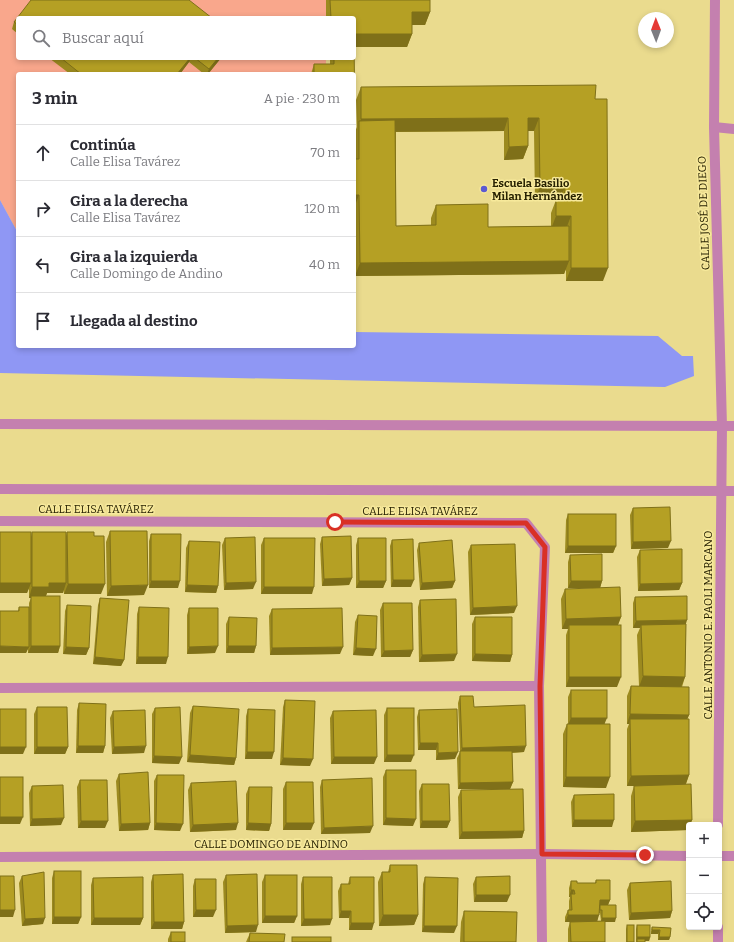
<!DOCTYPE html>
<html lang="es">
<head>
<meta charset="utf-8">
<style>
	body { margin:0; font-family:Bitter,serif; background:#f2f2f3; color:#2b2b33 }
	.controls { position:absolute; right:12px; bottom:12px; display:grid; overflow:hidden; border-radius:4px; box-shadow:0 2px 6px #0003 }
	.controls button { width:36px; height:36px; display:grid; place-items:center; padding:0; border:0; border-bottom:1px solid #e1e1e2; background:#fff; color:#2b2b33; font:20px sans-serif }
	.compass { position:absolute; left:638px; top:12px; width:36px; height:36px; border-radius:50%; background:#fff; box-shadow:0 2px 6px #0003; rotate:359deg }
	.stop { position:absolute; width:12px; height:12px; margin:-9px; border:3px solid #d93025; border-radius:50%; background:#fff }
	.stop.end { background:#d93025; border-color:#fff; box-shadow:0 1px 4px #0008 }
	.list { margin:0; padding:0; list-style:none }
	h2 { display:flex; justify-content:space-between; align-items:center; height:52px; margin:0; padding:0 16px; font-size:17px }
	h2 small { font-size:13px; font-weight:400; color:#7c7c81 }
	.list li { display:grid; grid-template-columns:26px 1fr auto; gap:12px; align-items:center; box-sizing:border-box; height:56px; padding:0 16px; border-top:1px solid #e1e1e2 }
	.list b { display:block; font-size:15px; white-space:nowrap }
	.list p { margin:0; font-size:13px; white-space:nowrap; color:#7c7c81 }
	.list em { font-size:13px; font-style:normal; color:#7c7c81 }
	.icon { flex:none; width:22px; height:22px; fill:none; stroke:currentColor; stroke-width:2; stroke-linecap:round; stroke-linejoin:round }
	.map { position:relative; flex:none; width:734px; height:942px; overflow:hidden }
	.search { position:absolute; background:#fff; box-shadow:0 2px 6px #0003; left:16px; top:16px; width:340px; height:44px; display:flex; align-items:center; gap:10px; box-sizing:border-box; padding:0 14px; border-radius:4px; color:#7c7c81; font-size:15px }
	.panel { position:absolute; background:#fff; box-shadow:0 2px 6px #0003; left:16px; top:72px; width:340px; height:276px; border-radius:4px }
	.map>svg:first-child { display:block }
</style>
</head>
<body>
<div class="map">
<svg width="734" height="942" viewBox="0 0 734 942">
	<rect width="100%" height="100%" fill="#eadb8e"/>
	<polygon fill="#f9a78c" points="0,0 326,0 326,18 18,18 18,58 326,58 326,74 18,74 18,233 0,200"/>
	<polygon fill="#8f97f4" points="0,200 18,233 18,346 354,346 354,332 658,336 682,356 693,356 694,376 665,387 0,373"/>
	<g fill="none" stroke-linecap="round" stroke-linejoin="round">
		<g stroke="#c480af" stroke-width="10">
			<polyline points="714,127 734,129"/>
			<polyline points="0,521 526,523 545,547 539,686 542,942"/>
			<polyline points="0,688 539,686"/>
			<polyline points="719,856 734,856"/>
			<polyline points="0,857 542,854 689,856"/>
		</g>
		<g stroke="#c480af" stroke-width="10">
			<polyline points="715,0 714,127 722,426 718,825"/>
			<polyline points="0,424 734,426"/>
			<polyline points="0,489 734,491"/>
			<polyline points="718,927 718,942"/>
		</g>
	</g>
	<g fill="#9c8a1f" fill-rule="evenodd">
		<polygon points="326,0 430,0 430,12 425,25 412,25 412,34 407,47 354,47 354,74 311,74 314,64 330,64 330,58 354,58 354,18 326,18"/>
		<polygon points="18,18 18,34 12,29 14,22"/>
		<polygon points="49,58 221,58 208,74 204,74 189,62 180,74 70,74"/>
		<path d="M361,87L595,99L603,281H566V269L564,274L355,276L354,134L357,127L356,100ZM504,131V160L523,159L528,146V131H534L535,201L556,200L551,213V226L488,227L436,205L431,218V225L396,226V132Z"/>
		<polygon points="633,508 668,548 631,549 630,515"/>
		<polygon points="568,514 616,546 613,553 565,553 566,520"/>
		<polygon points="110,531 144,595 107,596 106,542"/>
		<polygon points="32,532 66,536 67,532 94,536 101,594 64,594 64,589 63,593 47,593 46,596 60,646 58,653 28,653 28,648 26,653 18,611 19,607 29,607 29,603 31,598 29,598 29,588 27,593 31,537"/>
		<polygon points="151,534 178,588 149,588 149,541"/>
		<polygon points="322,537 352,578 349,585 322,586 320,544"/>
		<polygon points="225,538 253,589 224,590 222,545"/>
		<polygon points="264,538 312,594 261,594 261,545"/>
		<polygon points="358,538 386,581 383,588 356,588 356,545"/>
		<polygon points="392,540 411,587 391,587 390,546"/>
		<polygon points="189,541 218,586 216,593 185,592 186,548"/>
		<polygon points="419,543 455,581 452,588 420,590 417,550"/>
		<polygon points="471,545 514,613 470,615 468,552"/>
		<polygon points="640,550 682,583 679,590 638,591 637,557"/>
		<polygon points="570,555 602,581 600,588 568,588 568,562"/>
		<polygon points="565,589 621,617 618,625 617,687 566,687 566,635 568,629 562,629 561,599"/>
		<polygon points="635,597 686,625 685,677 682,687 689,715 687,719 689,775 686,784 692,820 690,825 689,825 688,830 631,832 631,796 634,786 627,786 627,729 629,724 627,724 627,696 631,686 639,686 637,635 640,628 633,628 633,603"/>
		<polygon points="100,598 124,660 121,666 93,664 98,605"/>
		<polygon points="420,600 454,661 419,662 418,607"/>
		<polygon points="383,603 413,650 410,657 381,657 380,610"/>
		<polygon points="67,605 89,648 86,655 63,654 65,611"/>
		<polygon points="139,607 166,664 136,664 137,614"/>
		<polygon points="189,608 215,653 187,654 187,615"/>
		<polygon points="272,609 340,654 270,655 269,616"/>
		<polygon points="358,615 373,656 353,655 355,622"/>
		<polygon points="229,617 256,646 254,653 226,653 226,624"/>
		<polygon points="475,617 512,655 510,662 472,661 472,624"/>
		<polygon points="571,690 605,724 606,788 563,787 563,734 567,724 568,724 568,697"/>
		<polygon points="460,696 474,707 524,752 512,753 513,782 510,789 458,789 457,758 460,752 458,703"/>
		<polygon points="285,700 310,766 280,765 283,707"/>
		<polygon points="79,703 105,746 103,753 76,753 77,710"/>
		<polygon points="193,706 236,758 234,765 187,762 190,713"/>
		<polygon points="37,707 68,747 65,754 34,754 34,714"/>
		<polygon points="155,708 179,764 152,763 152,714"/>
		<polygon points="387,708 411,762 384,762 384,715"/>
		<polygon points="248,709 272,759 245,759 246,716"/>
		<polygon points="419,710 455,759 436,760 436,750 418,750 417,717"/>
		<polygon points="113,711 144,753 112,754 110,718"/>
		<polygon points="333,711 374,764 331,764 330,718"/>
		<polygon points="386,770 413,826 383,825 383,777"/>
		<polygon points="119,774 150,823 148,830 119,831 116,781"/>
		<polygon points="157,775 180,831 154,830 154,781"/>
		<polygon points="80,780 105,828 78,828 77,787"/>
		<polygon points="322,780 370,833 321,834 320,787"/>
		<polygon points="286,782 311,830 283,830 283,789"/>
		<polygon points="191,783 236,830 190,832 188,790"/>
		<polygon points="422,784 450,821 447,828 420,828 419,791"/>
		<polygon points="32,786 61,825 30,826 29,793"/>
		<polygon points="249,787 271,824 269,831 246,830 246,794"/>
		<polygon points="461,790 524,831 522,838 459,839 458,797"/>
		<polygon points="574,795 612,827 572,827 571,802"/>
		<polygon points="390,865 418,915 414,925 379,926 378,882 382,872 388,872"/>
		<polygon points="54,871 81,917 78,924 52,924 52,878"/>
		<polygon points="153,875 184,922 182,929 151,929 151,882"/>
		<polygon points="226,875 256,932 225,933 223,882"/>
		<polygon points="265,875 297,916 294,923 262,923 262,882"/>
		<polygon points="22,876 43,924 22,926 19,883"/>
		<polygon points="303,877 330,925 301,926 301,884"/>
		<polygon points="350,877 372,930 349,930 349,918 339,918 338,891 341,884 348,884"/>
		<polygon points="425,877 454,933 422,932 423,884"/>
		<polygon points="476,877 507,902 474,902 473,884"/>
		<polygon points="93,878 143,918 140,925 91,925 91,885"/>
		<polygon points="195,879 213,917 193,917 193,886"/>
		<path d="M596,880L610,900L608,905L615,922H605V942H568V929L570,922H565V917L568,910H569V901L570,897H569V888L571,881L577,883H595ZM599,913H600L601,921H597Z"/>
		<polygon points="630,883 672,911 670,918 629,920 627,890"/>
		<polygon points="464,911 516,942 460,942 461,922"/>
		<polygon points="627,925 634,942 626,942 626,929"/>
		<polygon points="637,925 650,937 649,941 645,941 645,942 636,942 636,929"/>
		<polygon points="652,927 670,937 669,940 658,940 658,934 651,934 651,931"/>
		<polygon points="171,932 185,942 168,942 168,939"/>
		<polygon points="250,933 284,942 246,942"/>
	</g>
	<g fill="#7f7019">
		<polygon points="412,12 430,12 425,25 407,25"/>
		<polygon points="354,34 412,34 407,47 354,47"/>
		<polygon points="190,58 191,58 189,62 180,74 177,74"/>
		<polygon points="218,58 221,58 208,74 207,74 209,69"/>
		<polygon points="508,118 504,131 359,132 359,126 361,119"/>
		<polygon points="528,118 539,118 534,131 523,131"/>
		<polygon points="528,146 523,159 504,160 509,147"/>
		<polygon points="540,187 565,187 560,200 535,201"/>
		<polygon points="354,195 359,195 354,208"/>
		<polygon points="556,216 571,216 566,229 551,229"/>
		<polygon points="569,261 564,274 355,276 360,263"/>
		<polygon points="571,268 608,268 603,281 566,281"/>
		<polygon points="671,541 668,548 631,549 633,542"/>
		<polygon points="568,546 616,546 613,553 565,553"/>
		<polygon points="352,578 349,585 322,586 324,579"/>
		<polygon points="393,580 414,580 411,587 391,587"/>
		<polygon points="151,581 180,581 178,588 149,588"/>
		<polygon points="359,581 386,581 383,588 356,588"/>
		<polygon points="455,581 452,588 420,590 422,583"/>
		<polygon points="571,581 602,581 600,588 568,588"/>
		<polygon points="256,582 253,589 224,590 226,583"/>
		<polygon points="0,583 31,583 27,593 0,593"/>
		<polygon points="49,583 66,583 63,593 47,593 45,598 31,596 31,598 29,598 32,587"/>
		<polygon points="682,583 679,590 638,591 640,584"/>
		<polygon points="68,584 105,584 101,594 64,594"/>
		<polygon points="148,585 144,595 107,596 111,586"/>
		<polygon points="187,585 218,586 216,593 185,592"/>
		<polygon points="264,587 314,587 312,594 261,594"/>
		<polygon points="517,606 514,613 470,615 473,608"/>
		<polygon points="621,617 617,627 569,625 568,629 562,629 566,619"/>
		<polygon points="687,620 685,627 641,625 640,628 633,628 636,621"/>
		<polygon points="0,646 29,647 26,653 0,653"/>
		<polygon points="31,646 60,646 58,653 28,653"/>
		<polygon points="218,646 215,653 187,654 189,647"/>
		<polygon points="228,646 256,646 254,653 226,653"/>
		<polygon points="66,647 89,648 86,655 63,654"/>
		<polygon points="343,647 340,654 270,655 272,648"/>
		<polygon points="356,648 376,649 373,656 353,655"/>
		<polygon points="413,650 410,657 381,657 384,651"/>
		<polygon points="457,654 454,661 419,662 422,655"/>
		<polygon points="475,654 512,655 510,662 472,661"/>
		<polygon points="95,657 124,660 121,666 93,664"/>
		<polygon points="138,657 168,657 166,664 136,664"/>
		<polygon points="643,676 685,677 681,687 639,687"/>
		<polygon points="569,677 621,677 617,687 566,687"/>
		<polygon points="630,714 689,715 685,725 630,719 629,724 627,724"/>
		<polygon points="571,718 607,718 604,725 568,725"/>
		<polygon points="420,743 438,743 436,750 418,750"/>
		<polygon points="78,746 105,746 103,753 76,753"/>
		<polygon points="146,746 144,753 112,754 114,747"/>
		<polygon points="526,746 524,752 460,755 462,748"/>
		<polygon points="0,747 26,747 23,754 0,754"/>
		<polygon points="37,747 68,747 65,754 34,754"/>
		<polygon points="247,752 274,752 272,759 245,759"/>
		<polygon points="458,752 455,759 436,760 438,753"/>
		<polygon points="190,755 236,758 234,765 187,762"/>
		<polygon points="387,755 414,755 411,762 384,762"/>
		<polygon points="154,756 182,757 179,764 152,763"/>
		<polygon points="334,757 377,757 374,764 331,764"/>
		<polygon points="283,758 313,759 310,766 280,765"/>
		<polygon points="689,775 685,786 627,786 631,776"/>
		<polygon points="566,777 610,777 606,788 563,787"/>
		<polygon points="513,782 510,789 458,789 460,783"/>
		<polygon points="0,817 23,817 20,824 0,824"/>
		<polygon points="64,818 61,825 30,826 32,819"/>
		<polygon points="386,818 416,819 413,826 383,825"/>
		<polygon points="574,820 614,820 612,827 572,827"/>
		<polygon points="692,820 690,825 689,825 688,830 631,832 635,821"/>
		<polygon points="81,821 108,821 105,828 78,828"/>
		<polygon points="422,821 450,821 447,828 420,828"/>
		<polygon points="150,823 148,830 119,831 121,824"/>
		<polygon points="156,823 183,824 180,831 154,830"/>
		<polygon points="238,823 236,830 190,832 193,825"/>
		<polygon points="248,823 271,824 269,831 246,830"/>
		<polygon points="286,823 314,823 311,830 283,830"/>
		<polygon points="373,826 370,833 321,834 324,828"/>
		<polygon points="524,831 522,838 459,839 462,832"/>
		<polygon points="571,890 574,890 572,897 571,894 570,897 569,897"/>
		<polygon points="476,895 510,895 507,902 474,902"/>
		<polygon points="600,900 610,900 607,907 599,907"/>
		<polygon points="0,910 15,910 13,917 0,917"/>
		<polygon points="196,910 216,910 213,917 193,917"/>
		<polygon points="341,911 351,911 349,918 339,918"/>
		<polygon points="672,911 670,918 629,920 631,913"/>
		<polygon points="383,915 418,915 414,925 379,926"/>
		<polygon points="568,915 599,915 597,922 565,922"/>
		<polygon points="265,916 297,916 294,923 262,923"/>
		<polygon points="54,917 81,917 78,924 52,924"/>
		<polygon points="45,918 43,924 22,926 25,919"/>
		<polygon points="94,918 143,918 140,925 91,925"/>
		<polygon points="602,918 616,918 615,922 601,922"/>
		<polygon points="304,919 332,919 330,925 301,926"/>
		<polygon points="154,922 184,922 182,929 151,929"/>
		<polygon points="351,923 374,923 372,930 349,930"/>
		<polygon points="258,925 256,932 225,933 227,926"/>
		<polygon points="424,926 457,926 454,933 422,932"/>
		<polygon points="652,930 660,930 658,934 651,934"/>
		<polygon points="637,937 650,937 649,941 637,941 637,939 636,941"/>
		<polygon points="659,937 670,937 669,940 658,940"/>
	</g>
	<g fill="#b5a024" stroke="#7f7019">
		<polygon points="31,0 189,0 212,18 18,18 18,25 14,22"/>
		<polygon points="330,0 430,0 430,12 412,12 412,34 354,34 354,18 331,18"/>
		<polygon points="354,42 355,121 354,121 354,74 314,74 314,64 334,64 334,58 354,58"/>
		<polygon points="61,58 190,58 177,74 81,74"/>
		<polygon points="195,58 218,58 209,69"/>
		<polygon points="596,85 595,99 607,99 608,268 571,268 571,216 556,216 556,200 564,200 565,187 540,187 539,118 528,118 528,146 509,147 508,118 361,119 361,87"/>
		<polygon points="395,120 396,226 436,225 436,205 488,204 488,227 569,226 569,261 360,263 359,195 354,195 354,159 359,159 359,121"/>
		<polygon points="670,507 671,541 633,542 633,508"/>
		<rect x="568" y="514" width="48" height="32"/>
		<polygon points="110,531 147,531 148,585 111,586"/>
		<rect x="0" y="532" width="31" height="51"/>
		<polygon points="32,532 66,532 66,583 49,583 49,587 32,587"/>
		<polygon points="67,532 94,532 94,536 104,536 105,584 68,584"/>
		<polygon points="151,534 181,534 180,581 151,581"/>
		<polygon points="351,536 352,578 324,579 322,537"/>
		<polygon points="255,537 256,582 226,583 225,538"/>
		<polygon points="264,538 315,538 314,587 264,587"/>
		<polygon points="358,538 386,538 386,581 359,581"/>
		<polygon points="413,539 414,580 393,580 392,540"/>
		<polygon points="452,540 455,581 422,583 419,543"/>
		<polygon points="189,541 220,542 218,586 187,585"/>
		<polygon points="515,544 517,606 473,608 471,545"/>
		<polygon points="682,549 682,583 640,584 640,550"/>
		<polygon points="602,554 602,581 571,581 570,555"/>
		<polygon points="620,587 621,617 566,619 565,589"/>
		<rect x="31" y="596" width="29" height="50"/>
		<polygon points="687,596 687,620 636,621 635,597"/>
		<polygon points="100,598 129,600 124,660 95,657"/>
		<polygon points="456,599 457,654 422,655 420,600"/>
		<polygon points="383,603 412,603 413,650 384,651"/>
		<polygon points="67,605 91,606 89,648 66,647"/>
		<polygon points="19,607 29,607 29,647 0,646 0,611 19,611"/>
		<polygon points="139,607 169,608 168,657 138,657"/>
		<polygon points="189,608 218,608 218,646 189,647"/>
		<polygon points="342,608 343,647 272,648 272,609"/>
		<polygon points="358,615 377,616 376,649 356,648"/>
		<polygon points="229,617 257,618 256,646 228,646"/>
		<polygon points="475,617 512,617 512,655 475,654"/>
		<polygon points="686,624 685,677 643,676 641,625"/>
		<rect x="569" y="625" width="52" height="52"/>
		<polygon points="631,686 689,687 689,715 630,714"/>
		<rect x="571" y="690" width="36" height="28"/>
		<polygon points="460,696 473,696 474,707 525,705 526,746 462,748"/>
		<polygon points="285,700 315,701 313,759 283,758"/>
		<polygon points="79,703 106,704 105,746 78,746"/>
		<polygon points="193,706 239,709 236,758 190,755"/>
		<polygon points="37,707 67,707 68,747 37,747"/>
		<polygon points="180,707 182,757 154,756 155,708"/>
		<rect x="387" y="708" width="27" height="47"/>
		<rect x="0" y="709" width="26" height="38"/>
		<polygon points="248,709 275,710 274,752 247,752"/>
		<polygon points="457,709 458,752 438,753 438,743 420,743 419,710"/>
		<polygon points="145,710 146,746 114,747 113,711"/>
		<polygon points="376,710 377,757 334,757 333,711"/>
		<polygon points="630,719 689,719 689,775 631,776"/>
		<polygon points="567,724 610,724 610,777 566,777"/>
		<polygon points="460,751 512,751 513,782 460,783"/>
		<polygon points="386,770 416,770 416,819 386,818"/>
		<polygon points="148,772 150,823 121,824 119,774"/>
		<polygon points="157,775 184,775 183,824 156,823"/>
		<rect x="0" y="777" width="23" height="40"/>
		<polygon points="372,778 373,826 324,828 322,780"/>
		<polygon points="80,780 107,780 108,821 81,821"/>
		<polygon points="236,781 238,823 193,825 191,783"/>
		<polygon points="286,782 313,782 314,823 286,823"/>
		<polygon points="422,784 449,784 450,821 422,821"/>
		<polygon points="691,784 692,820 635,821 634,786"/>
		<polygon points="63,785 64,818 32,819 32,786"/>
		<polygon points="249,787 272,787 271,824 248,823"/>
		<polygon points="523,789 524,831 462,832 461,790"/>
		<polygon points="614,794 614,820 574,820 574,795"/>
		<polygon points="390,865 417,865 418,915 383,915 382,872 390,872"/>
		<rect x="54" y="871" width="27" height="46"/>
		<polygon points="44,872 45,918 25,919 22,876"/>
		<polygon points="183,874 184,922 154,922 153,875"/>
		<polygon points="257,874 258,925 227,926 226,875"/>
		<rect x="265" y="875" width="32" height="41"/>
		<polygon points="0,876 14,876 15,910 0,910"/>
		<polygon points="510,876 510,895 476,895 476,877"/>
		<polygon points="143,877 143,918 94,918 93,878"/>
		<polygon points="303,877 332,877 332,919 304,919"/>
		<polygon points="350,877 374,877 374,923 351,923 351,911 341,911 341,884 350,884"/>
		<polygon points="425,877 458,878 457,926 424,926"/>
		<polygon points="195,879 216,879 216,910 196,910"/>
		<polygon points="596,880 610,880 610,900 600,900 599,915 568,915 568,910 572,910 571,894 575,894 574,890 571,890 571,881 577,881 577,883 596,883"/>
		<polygon points="671,881 672,911 631,913 630,883"/>
		<polygon points="600,905 616,905 616,918 602,918 602,910 600,910"/>
		<polygon points="464,911 517,912 516,942 464,942"/>
		<polygon points="605,921 605,942 571,942 570,922"/>
		<rect x="627" y="925" width="7" height="17"/>
		<rect x="637" y="925" width="13" height="12"/>
		<polygon points="652,927 671,928 670,937 659,937 660,930 652,930"/>
		<rect x="171" y="932" width="14" height="10"/>
		<polygon points="250,933 285,934 284,942 249,942"/>
		<rect x="292" y="937" width="39" height="5"/>
		<rect x="637" y="939" width="8" height="3"/>
	</g>
	<g fill="none" stroke-linecap="round" stroke-linejoin="round">
		<polyline stroke="#d93025" stroke-width="5" points="335,522 526,523 545,547 540,686 542,854 645,855"/>
	</g>
	<circle fill="#5b5ad2" stroke="#f7e99b" stroke-width="1.5" cx="484" cy="189" r="4"/>
	<g text-anchor="middle" dominant-baseline="central" stroke-width="3" stroke-linejoin="round" paint-order="stroke">
		<g font-size="11" font-weight="bold" fill="#282202" stroke="#f7e99b" text-anchor="start">
			<text x="492" y="183">Escuela Basilio<tspan x="492" dy="13">Milan Hernández</tspan></text>
		</g>
		<g font-size="11" fill="#282202" stroke="#f7e99b">
			<text transform="translate(704 213) rotate(-92)">CALLE JOSÉ DE DIEGO</text>
			<text x="96" y="509">CALLE ELISA TAVÁREZ</text>
			<text x="420" y="511">CALLE ELISA TAVÁREZ</text>
			<text transform="translate(708 625) rotate(-90)">CALLE ANTONIO E. PAOLI MARCANO</text>
			<text x="271" y="844">CALLE DOMINGO DE ANDINO</text>
		</g>
	</g>
</svg>
<div class="controls">
<button>+</button>
<button>−</button>
<button><svg class="icon" aria-label="locate" viewBox="0 0 24 24"><circle cx="12" cy="12" r="6"/><path d="M12 2v4M12 18v4M2 12h4M18 12h4"/></svg></button>
</div>
<svg class="compass" viewBox="-18 -18 36 36"><path d="M0-13l5 13h-10z" fill="#e53935"/><path d="M0 13l5-13h-10z" fill="#7c7c81"/></svg>
<div class="stop" style="left:335px;top:522px"></div>
<div class="stop end" style="left:645px;top:855px"></div>
<div class="search"><svg class="icon" aria-label="search" viewBox="0 0 24 24"><circle cx="10" cy="10" r="6"/><path d="M15 15l6 6"/></svg>Buscar aquí</div>
<section class="panel">
<h2>3 min<small>A pie · 230 m</small></h2>
<ul class="list">
<li><svg class="icon" aria-label="ahead" viewBox="0 0 24 24"><path d="M12 20V5M6 11l6-6 6 6"/></svg><div><b>Continúa</b><p>Calle Elisa Tavárez</p></div><em>70 m</em></li>
<li><svg class="icon" aria-label="right" viewBox="0 0 24 24"><path d="M7 20v-9h11M14 6l5 5-5 5"/></svg><div><b>Gira a la derecha</b><p>Calle Elisa Tavárez</p></div><em>120 m</em></li>
<li><svg class="icon" aria-label="left" viewBox="0 0 24 24"><path d="M17 20v-9H6M10 6l-5 5 5 5"/></svg><div><b>Gira a la izquierda</b><p>Calle Domingo de Andino</p></div><em>40 m</em></li>
<li><svg class="icon" aria-label="arrive" viewBox="0 0 24 24"><path d="M6 21V4h12l-3 4 3 4H6"/></svg><div><b>Llegada al destino</b></div></li>
</ul>
</section>
</div>
</body>
</html>
